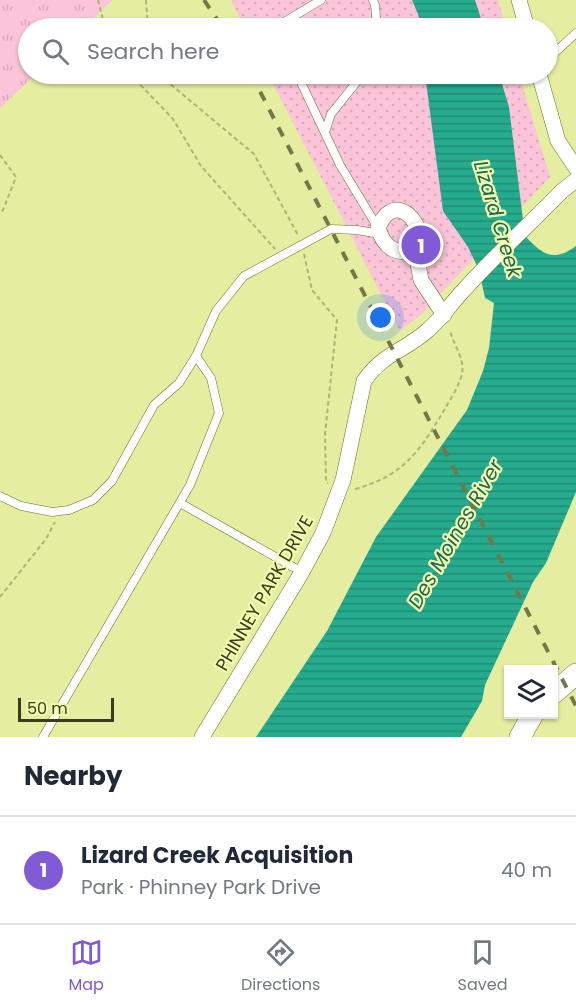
<!DOCTYPE html>
<html lang="en">
<head>
<meta charset="utf-8">
<style>
	body { margin:0; font-family:Poppins,sans-serif; background:#f6f6f7; color:#1f2937 }
	.controls { position:absolute; right:18px; bottom:18px; display:grid; overflow:hidden; border-radius:0px; box-shadow:0 2px 4px #0004 }
	.controls button { width:54px; height:54px; display:grid; place-items:center; padding:0; border:0; border-bottom:2px solid #e0e1e3; background:#fff; color:#1f2937; font:30px sans-serif }
	.scale { position:absolute; left:18px; bottom:15px; width:96px; box-sizing:border-box; padding-left:6px; border:3px solid #393c1d; border-top:0; font-size:16px; line-height:21px; white-space:nowrap; color:#393c1d; -webkit-text-stroke:4px #f2fcad; paint-order:stroke }
	.you { position:absolute; left:381px; top:318px; width:21px; height:21px; margin:-15px; border:4px solid #fff; border-radius:50%; background:#1a73e8; box-shadow:0 0 0 9px #1a73e833 }
	.badge { display:grid; place-items:center; width:39px; height:39px; border-radius:50%; background:#815bd6; color:#fff; font-size:20px; font-weight:700 }
	.pin { position:absolute; translate:-50% -50%; border:3px solid #fff; box-shadow:0 2px 6px #0006 }
	.list { margin:0; padding:0; list-style:none }
	h2 { display:flex; justify-content:space-between; align-items:center; height:78px; margin:0; padding:0 24px; font-size:26px }
	h2 small { font-size:20px; font-weight:400; color:#747a83 }
	.list li { display:grid; grid-template-columns:39px 1fr auto; gap:18px; align-items:center; box-sizing:border-box; height:108px; padding:0 24px; border-top:2px solid #e0e1e3 }
	.list b { display:block; font-size:22px; white-space:nowrap }
	.list p { margin:0; font-size:20px; white-space:nowrap; color:#747a83 }
	.list em { font-size:20px; font-style:normal; color:#747a83 }
	.icon { flex:none; width:33px; height:33px; fill:none; stroke:currentColor; stroke-width:2; stroke-linecap:round; stroke-linejoin:round }
	.map { position:relative; flex:none; width:576px; height:737px; overflow:hidden }
	.search { position:absolute; background:#fff; box-shadow:0 2px 4px #0004; left:18px; right:18px; top:18px; height:66px; display:flex; align-items:center; gap:15px; box-sizing:border-box; padding:0 21px; border-radius:33px; color:#747a83; font-size:22px }
	.sheet { height:186px; background:#fff }
	nav { display:flex; justify-content:space-around; align-items:center; box-sizing:border-box; height:84px; border-top:2px solid #e0e1e3; background:#fff; font-size:16px; color:#747a83 }
	nav a { display:grid; justify-items:center; gap:3px }
	nav .on { color:#815bd6 }
	.map>svg:first-child { display:block }
</style>
</head>
<body>
<div class="map">
<svg width="576" height="737" viewBox="0 0 576 737">
	<defs>
		<pattern id="grass-tufts" width="24" height="20" patternUnits="userSpaceOnUse" patternTransform="scale(1.5)"><rect width="24" height="20" fill="#fbc4d9"/><path d="M3 7l-1-3M5 7V3M7 7l1-3M15 17l-1-3M17 17v-4M19 17l1-3" fill="none" stroke="#d8a9ba"/></pattern>
		<pattern id="park-dots" width="8" height="8" patternUnits="userSpaceOnUse" patternTransform="scale(1.5)"><rect width="8" height="8" fill="#fbc4d9"/><path d="M2 2h.1M6 6h.1" fill="none" stroke="#d8a9ba" stroke-width="1.8" stroke-linecap="round"/></pattern>
		<pattern id="water-rules" width="6" height="5" patternUnits="userSpaceOnUse" patternTransform="scale(1.5)"><rect width="6" height="5" fill="#25ab8e"/><path d="M0 2.5h6" fill="none" stroke="#218c73"/></pattern>
	</defs>
	<rect width="100%" height="100%" fill="#e5eea0"/>
	<polygon fill="url(#grass-tufts)" points="0,0 113,0 83,28 28,28 28,74 36,74 0,108"/>
	<g fill="url(#park-dots)">
		<polygon points="231,0 498,0 506,28 245,28"/>
		<polygon points="268,74 519,74 550,177 422,314 400,331"/>
	</g>
	<g fill="url(#water-rules)">
		<polygon points="412,0 475,0 484,28 421,28 418,14"/>
		<path d="M425,74H499L509,107L525,236C542,254 553,263 576,246V492L546,563L533,582L485,685L482,701L461,737H256L327,631L376,537L467,410L483,371L489,348L494,303L485,298L479,270L468,247L443,211Z"/>
	</g>
	<g fill="none" stroke-linecap="round" stroke-linejoin="round">
		<g stroke="#6b7224" stroke-width="9">
			<g id="lane">
				<polyline points="373,0 375,5 377,28"/>
				<polyline points="280,28 284,22 321,0"/>
				<polyline points="548,59 576,33"/>
				<polyline points="297,74 340,165 378,228"/>
				<polyline points="325,132 331,114 363,74"/>
				<polyline points="0,496 21,506 52,512 69,510 93,500 112,481 154,405 179,383 196,356 216,311 244,276 331,229 357,230 380,234"/>
				<polyline points="180,503 302,572"/>
				<polyline points="43,737 190,485 219,413 211,378 196,356"/>
			</g>
		</g>
		<g stroke="#6b7224" stroke-width="16">
			<g id="street">
				<polyline points="519,0 527,28"/>
				<polyline points="539,74 558,141 576,168"/>
				<path d="M415,248C396,257 384,247 378,228C391,196 416,211 421,240L415,248L421,280L444,315"/>
				<path d="M202,737L302,572L323,533L343,480L364,381C383,353 405,351 428,330C441,319 450,305 462,292C493,257 529,225 562,191L576,180"/>
			</g>
		</g>
		<g stroke="#6b7224" stroke-width="22">
			<g id="secondary">
				<polyline points="554,693 576,674"/>
				<polyline points="520,737 533,714"/>
			</g>
		</g>
		<g stroke="#adb475" stroke-width="2" stroke-dasharray="4.5 3" stroke-linecap="butt">
			<polyline points="98,0 105,28"/>
			<polyline points="146,0 148,28"/>
			<polyline points="130,74 173,119 201,166 275,249"/>
			<polyline points="160,74 169,83 254,154 298,235"/>
			<polyline points="0,155 16,177 3,210 0,214"/>
			<polyline points="304,254 312,290 337,320 325,434 326,482 328,483"/>
			<path d="M355,489C403,476 419,452 443,412C450,400 459,386 462,374C465,359 453,344 450,330"/>
			<polyline points="0,597 46,539 55,522"/>
		</g>
		<use href="#lane" stroke="#fff" stroke-width="8"/>
		<use href="#street" stroke="#fff" stroke-width="15"/>
		<use href="#secondary" stroke="#fff" stroke-width="21"/>
		<g stroke="#737849" stroke-width="4" stroke-dasharray="10 10" stroke-linecap="butt">
			<polyline points="204,0 223,28"/>
			<polyline points="251,74 576,706"/>
		</g>
	</g>
	<g text-anchor="middle" dominant-baseline="central" stroke-width="4.5" stroke-linejoin="round" paint-order="stroke">
		<g font-size="18" fill="#393c1d" stroke="#f2fcad">
			<text transform="translate(264 593) rotate(-60)">PHINNEY PARK DRIVE</text>
		</g>
		<g font-size="20" font-style="italic" fill="#226454" stroke="#f2fcad">
			<text transform="translate(498 219) rotate(73)">Lizard Creek</text>
			<text transform="translate(455 534) rotate(-60)">Des Moines River</text>
		</g>
	</g>
</svg>
<div class="controls">
<button><svg class="icon" aria-label="layers" viewBox="0 0 24 24"><path d="M12 4l9 5-9 5-9-5zM3 14l9 5 9-5"/></svg></button>
</div>
<div class="scale">50 m</div>
<div class="you"></div>
<div class="pin badge" style="left:421px;top:245px">1</div>
<div class="search"><svg class="icon" aria-label="search" viewBox="0 0 24 24"><circle cx="10" cy="10" r="6"/><path d="M15 15l6 6"/></svg>Search here</div>
</div>
<section class="sheet">
<h2>Nearby<small></small></h2>
<ul class="list">
<li><span class="badge">1</span><div><b>Lizard Creek Acquisition</b><p>Park · Phinney Park Drive</p></div><em>40 m</em></li>
</ul>
</section>
<nav>
<a class="on"><svg class="icon" aria-label="map" viewBox="0 0 24 24"><path d="M3 6l6-2 6 2 6-2v14l-6 2-6-2-6 2zM9 4v14M15 6v14"/></svg>Map</a>
<a><svg class="icon" aria-label="directions" viewBox="0 0 24 24"><path d="M12 3l9 9-9 9-9-9zM9 14v-3h6M13 9l2 2-2 2"/></svg>Directions</a>
<a><svg class="icon" aria-label="saved" viewBox="0 0 24 24"><path d="M7 4h10v16l-5-4-5 4z"/></svg>Saved</a>
</nav>
</body>
</html>
